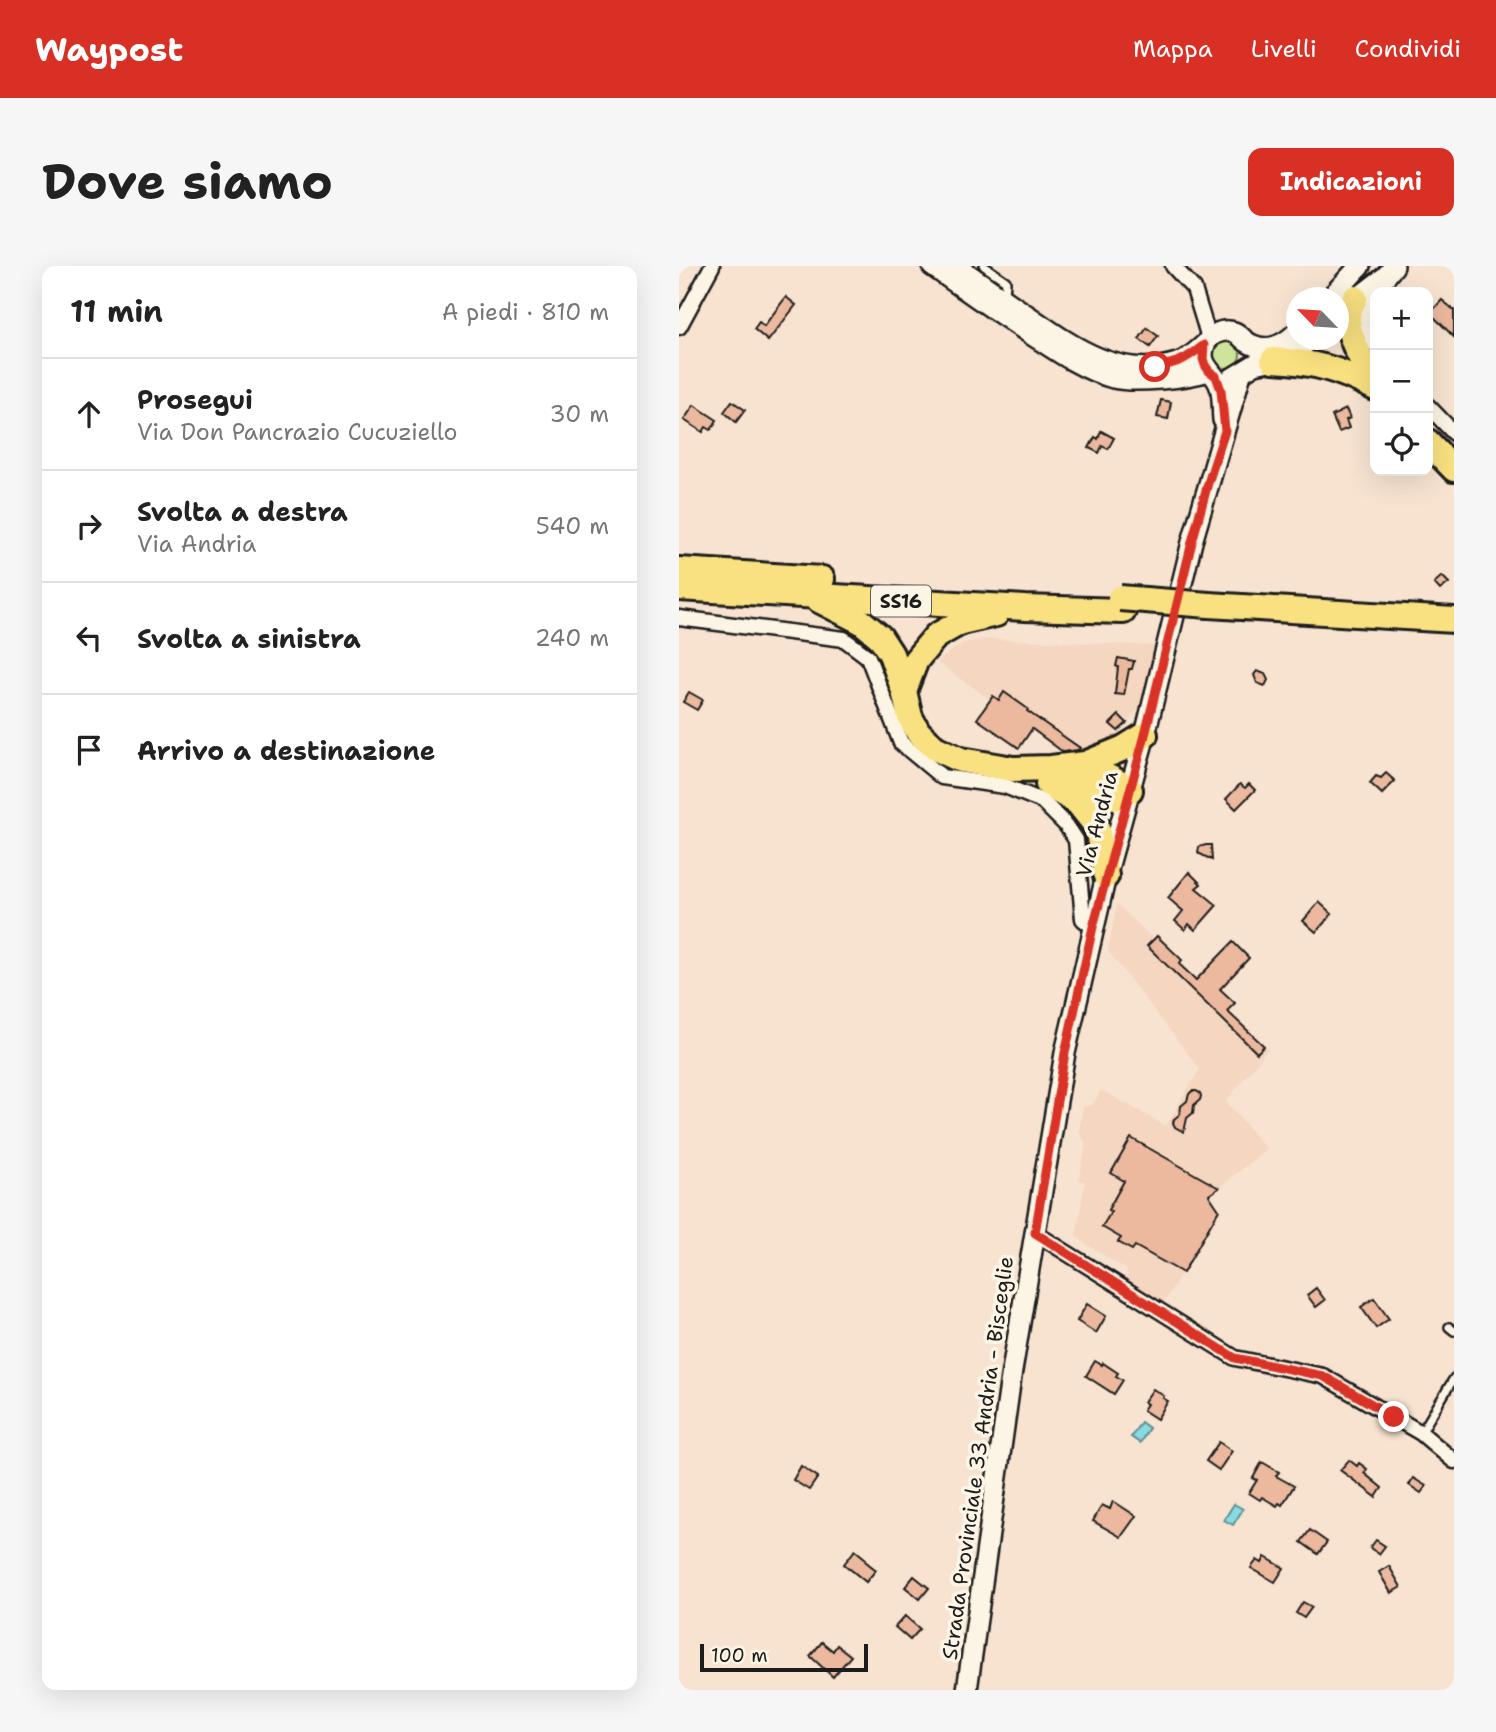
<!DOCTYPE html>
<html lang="it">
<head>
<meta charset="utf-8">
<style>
	body { margin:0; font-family:"Shantell Sans",sans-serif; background:#f6f6f6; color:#222 }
	.controls { position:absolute; right:21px; top:21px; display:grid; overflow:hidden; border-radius:14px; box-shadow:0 7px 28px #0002 }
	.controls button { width:63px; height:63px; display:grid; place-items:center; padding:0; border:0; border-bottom:2px solid #e0e0e0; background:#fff; color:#222; font:35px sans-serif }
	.compass { position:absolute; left:607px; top:21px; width:63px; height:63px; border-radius:50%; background:#fff; box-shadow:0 7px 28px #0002; rotate:295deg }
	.scale { position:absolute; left:21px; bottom:18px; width:168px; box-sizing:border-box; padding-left:7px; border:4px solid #1c1c1c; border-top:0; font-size:19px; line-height:24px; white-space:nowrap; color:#1c1c1c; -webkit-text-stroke:5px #fcf5e5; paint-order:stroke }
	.stop { position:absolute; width:21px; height:21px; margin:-16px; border:5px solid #d93025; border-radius:50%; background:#fff }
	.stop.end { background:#d93025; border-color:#fff; box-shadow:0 2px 7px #0008 }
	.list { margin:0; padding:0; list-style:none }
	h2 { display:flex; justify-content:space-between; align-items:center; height:91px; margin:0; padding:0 28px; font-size:30px }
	h2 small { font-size:23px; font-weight:400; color:#767676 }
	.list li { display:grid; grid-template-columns:46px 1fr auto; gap:21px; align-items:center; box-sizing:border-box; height:112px; padding:0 28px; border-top:2px solid #e0e0e0 }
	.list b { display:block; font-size:26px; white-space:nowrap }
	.list p { margin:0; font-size:23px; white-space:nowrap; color:#767676 }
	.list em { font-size:23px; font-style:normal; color:#767676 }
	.icon { flex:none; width:38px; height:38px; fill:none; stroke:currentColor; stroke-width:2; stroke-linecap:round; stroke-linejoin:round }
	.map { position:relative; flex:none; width:775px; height:1424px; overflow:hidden; border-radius:14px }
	header { display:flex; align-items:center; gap:42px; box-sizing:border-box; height:98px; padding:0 35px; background:#d93025; color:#fff }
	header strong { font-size:33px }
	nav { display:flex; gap:38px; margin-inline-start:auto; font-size:24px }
	.intro { display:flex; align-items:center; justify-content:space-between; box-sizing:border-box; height:168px; padding:0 42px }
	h1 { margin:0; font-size:49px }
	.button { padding:18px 32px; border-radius:14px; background:#d93025; color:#fff; font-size:24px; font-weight:700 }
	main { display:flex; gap:42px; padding:0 42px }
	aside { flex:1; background:#fff; border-radius:14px; box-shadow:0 7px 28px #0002 }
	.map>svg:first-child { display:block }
</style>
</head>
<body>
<header>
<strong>Waypost</strong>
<nav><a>Mappa</a><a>Livelli</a><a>Condividi</a></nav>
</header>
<div class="intro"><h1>Dove siamo</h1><a class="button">Indicazioni</a></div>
<main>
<aside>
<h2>11 min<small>A piedi · 810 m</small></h2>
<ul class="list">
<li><svg class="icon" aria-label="ahead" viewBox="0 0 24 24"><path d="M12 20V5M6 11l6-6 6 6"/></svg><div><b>Prosegui</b><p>Via Don Pancrazio Cucuziello</p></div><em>30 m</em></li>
<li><svg class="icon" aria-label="right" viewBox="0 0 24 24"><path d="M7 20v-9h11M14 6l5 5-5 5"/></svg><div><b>Svolta a destra</b><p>Via Andria</p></div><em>540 m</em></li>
<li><svg class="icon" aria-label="left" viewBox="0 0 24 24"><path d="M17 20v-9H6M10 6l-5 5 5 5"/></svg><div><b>Svolta a sinistra</b></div><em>240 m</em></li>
<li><svg class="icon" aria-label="arrive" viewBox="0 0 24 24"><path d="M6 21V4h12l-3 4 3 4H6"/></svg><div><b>Arrivo a destinazione</b></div></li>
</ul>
</aside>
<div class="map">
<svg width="775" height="1424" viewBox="0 0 775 1424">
	<rect width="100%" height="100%" fill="#f7e3d0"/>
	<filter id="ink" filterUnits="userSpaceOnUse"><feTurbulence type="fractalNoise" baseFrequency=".0143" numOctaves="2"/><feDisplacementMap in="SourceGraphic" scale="14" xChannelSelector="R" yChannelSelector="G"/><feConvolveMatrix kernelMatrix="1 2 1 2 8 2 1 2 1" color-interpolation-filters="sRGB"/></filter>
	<g filter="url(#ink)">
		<g fill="#f4d6c1">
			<polygon points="308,373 479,380 459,443 448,457 421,480 394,492 258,396 284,377"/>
			<polygon points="438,638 589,783 547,835 587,883 531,929 540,944 484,1038 447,1015 448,1004 397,971 406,916 400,914 407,878 400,866 404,841 414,839 422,824 487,860 521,803 429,685"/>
		</g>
		<circle fill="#cde59b" stroke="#74805c" stroke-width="2" cx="547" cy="88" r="14"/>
		<g fill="#89dae3" stroke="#5d8e93" stroke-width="2">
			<polygon points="462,1156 470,1162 461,1177 452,1171"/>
			<polygon points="555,1238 564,1243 554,1259 545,1254"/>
		</g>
		<g fill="#ecb99e" stroke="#1c1c1c" stroke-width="2">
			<polygon points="107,31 117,39 89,75 75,63 80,56 85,60"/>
			<polygon points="763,34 775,44 775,71 751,47"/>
			<polygon points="468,62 479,70 471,81 460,73"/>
			<polygon points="482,134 492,136 489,153 478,151"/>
			<polygon points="53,135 66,144 57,156 45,146"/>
			<polygon points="15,139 38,154 32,164 27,161 24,166 5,154"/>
			<polygon points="667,143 671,152 667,154 670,162 660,166 653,150"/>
			<polygon points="422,165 435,172 429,183 423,180 420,187 410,182 416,171 419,173"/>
			<polygon points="763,310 770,317 761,324 755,317"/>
			<polygon points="439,392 455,395 453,403 450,403 445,429 436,428 439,401 437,400"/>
			<polygon points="578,405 586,408 589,414 586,420 578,417 575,409"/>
			<polygon points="10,426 24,434 18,444 4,436"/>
			<polygon points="325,426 349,443 348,445 401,482 399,484 384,486 353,463 340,482 298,453 314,430 320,434"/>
			<polygon points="440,449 448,457 439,465 431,458"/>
			<polygon points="707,507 716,515 703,528 691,517 697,510 702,512"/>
			<polygon points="561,518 566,522 570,518 576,524 557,543 547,533"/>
			<polygon points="527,579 532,579 533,594 519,587 520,581"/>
			<polygon points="510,606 522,618 517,622 538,639 516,664 510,658 506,664 496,655 504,645 489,632"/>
			<polygon points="640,636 653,648 637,666 624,655"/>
			<polygon points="478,670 503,694 500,698 517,714 554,676 570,692 541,723 556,737 548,745 585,780 578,787 468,680"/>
			<polygon points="513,825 517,825 521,827 522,830 521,834 515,839 514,847 508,852 505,866 496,861 494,857 495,853 501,848 502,840 508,835 510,828"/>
			<polygon points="452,872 540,922 530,929 540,944 504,1007 456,980 453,984 439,976 442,972 423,961 432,946 429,944 445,915 432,907"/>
			<polygon points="637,1022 646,1034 637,1041 628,1029"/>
			<polygon points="695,1032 710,1053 697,1062 682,1041"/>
			<polygon points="408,1038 427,1050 417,1067 398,1055"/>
			<polygon points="416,1095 423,1099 424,1097 439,1107 437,1110 444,1114 435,1128 407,1110"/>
			<polygon points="474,1123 485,1130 484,1132 489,1135 478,1153 464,1144 468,1138 465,1136"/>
			<polygon points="540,1176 553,1185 540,1204 527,1195"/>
			<polygon points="670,1194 678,1200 680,1197 688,1203 685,1207 703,1222 697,1231 661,1204"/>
			<polygon points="583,1196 600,1206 597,1210 615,1220 603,1239 600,1237 598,1240 583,1231 581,1234 570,1227 578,1214 574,1212"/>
			<polygon points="122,1200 139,1211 130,1224 114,1214"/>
			<polygon points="734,1212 747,1220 742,1227 730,1219"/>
			<polygon points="434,1235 457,1250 442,1271 414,1255 423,1239 431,1243"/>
			<polygon points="631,1264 648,1276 639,1288 622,1276"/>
			<polygon points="697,1274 706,1280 700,1288 691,1282"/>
			<polygon points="176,1284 187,1293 186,1295 197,1304 187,1316 165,1298"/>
			<polygon points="586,1291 605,1302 596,1316 572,1302 578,1294 583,1297"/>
			<polygon points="710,1300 722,1321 712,1327 700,1306"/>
			<polygon points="235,1310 250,1322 241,1333 226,1321"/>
			<polygon points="624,1336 633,1341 625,1352 617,1347"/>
			<polygon points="226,1350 241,1363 231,1374 216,1361"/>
			<polygon points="143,1376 154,1385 158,1379 172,1390 154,1411 131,1390"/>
		</g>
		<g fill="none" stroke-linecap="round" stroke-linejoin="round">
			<g stroke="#1c1c1c" stroke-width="12">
				<g id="lane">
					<polyline points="305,0 327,15 326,30"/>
					<polyline points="770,1061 775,1065"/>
					<polyline points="742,1167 775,1112"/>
				</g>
			</g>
			<g stroke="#1c1c1c" stroke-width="19">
				<g id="street">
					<polyline points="494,0 515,23 530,72"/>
					<path d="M691,24C682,48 686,56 696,79"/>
					<polyline points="0,61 33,0"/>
					<polyline points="749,140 775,167"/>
					<polyline points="0,352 165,373 189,391 222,477 263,511 326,520 363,535 387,559 397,574 404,653 414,661"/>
					<polyline points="356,967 556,1092 644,1110 742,1167 775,1195"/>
				</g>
			</g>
			<g stroke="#1c1c1c" stroke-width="24">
				<g id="secondary">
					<path d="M253,0C285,23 317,45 350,67C376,84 404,104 434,112C457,117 507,112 530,105"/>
					<path d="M278,0C303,18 328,36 354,53C397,83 442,114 498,97C509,94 517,86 525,79"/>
					<polyline points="651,32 681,0"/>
					<polyline points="668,40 707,10 715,0"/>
					<polyline points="553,112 576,98 604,92 612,88 632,74"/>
					<path d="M544,154C543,143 544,131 541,121C537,106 520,101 525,82C528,70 542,62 555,66C561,68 563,73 568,76C587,88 604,80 618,66"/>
					<polyline points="288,1424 332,1111 386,787 427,610 466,469 513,276 562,108"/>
				</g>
			</g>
			<g stroke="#1c1c1c" stroke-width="30">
				<g id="highway">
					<path d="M676,32C674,37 670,43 669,48C667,70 686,99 696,118"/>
					<path d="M594,94C635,96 660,103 696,122"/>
					<polyline points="749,176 775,203"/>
					<polyline points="0,304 143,313"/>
					<polyline points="0,322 346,342 444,345"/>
					<polyline points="140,334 183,356 201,371 212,388 225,425 231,451 239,466 256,482 282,494 334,503 372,502 406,498 445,482 466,469"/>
					<polyline points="530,339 775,354"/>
					<polyline points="225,425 237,394 257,370 282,356 317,348"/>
					<path d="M369,518L403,527L435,532L451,524C433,511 417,504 395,503"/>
					<polyline points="379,525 399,537 418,561 427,610"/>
				</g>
			</g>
			<use href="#lane" stroke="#fcf5e5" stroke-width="7"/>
			<use href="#street" stroke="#fcf5e5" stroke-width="14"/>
			<use href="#secondary" stroke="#fcf5e5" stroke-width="19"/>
			<use href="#highway" stroke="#f9e181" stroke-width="24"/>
			<g stroke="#1c1c1c" stroke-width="30" stroke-linecap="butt">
				<polyline id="highway-bridge" points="441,332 530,339"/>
			</g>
			<use href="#highway-bridge" stroke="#f9e181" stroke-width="24"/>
		</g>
	</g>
	<g fill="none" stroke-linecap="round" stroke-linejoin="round" filter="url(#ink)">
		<path stroke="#d93025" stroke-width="9" d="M476,101C500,97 506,94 525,79L524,93L526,99L530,105L537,110L542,124L546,165L529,217L513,276L466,469L414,661L386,787L356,967L556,1092L644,1110L715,1151"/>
	</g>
	<g text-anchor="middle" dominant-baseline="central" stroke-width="7" stroke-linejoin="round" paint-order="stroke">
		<rect fill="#fcf5e5" stroke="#5f5d58" stroke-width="2" x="192" y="319.5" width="60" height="31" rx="5"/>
		<g font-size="19" font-weight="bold" fill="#1c1c1c">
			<text x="222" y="335">SS16</text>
		</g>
		<g font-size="21" fill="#1c1c1c" stroke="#fcf5e5">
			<text transform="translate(418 558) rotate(-75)">Via Andria</text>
			<text transform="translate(299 1192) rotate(-82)">Strada Provinciale 33 Andria - Bisceglie</text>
		</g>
	</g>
</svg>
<div class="controls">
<button>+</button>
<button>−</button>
<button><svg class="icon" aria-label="locate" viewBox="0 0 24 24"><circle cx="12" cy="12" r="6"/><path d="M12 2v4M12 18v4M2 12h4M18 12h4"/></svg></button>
</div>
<svg class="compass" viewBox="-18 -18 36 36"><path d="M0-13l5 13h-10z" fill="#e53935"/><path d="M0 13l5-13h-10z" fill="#767676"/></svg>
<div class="scale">100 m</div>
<div class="stop" style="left:476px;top:101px"></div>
<div class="stop end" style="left:715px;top:1151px"></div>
</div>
</main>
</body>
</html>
